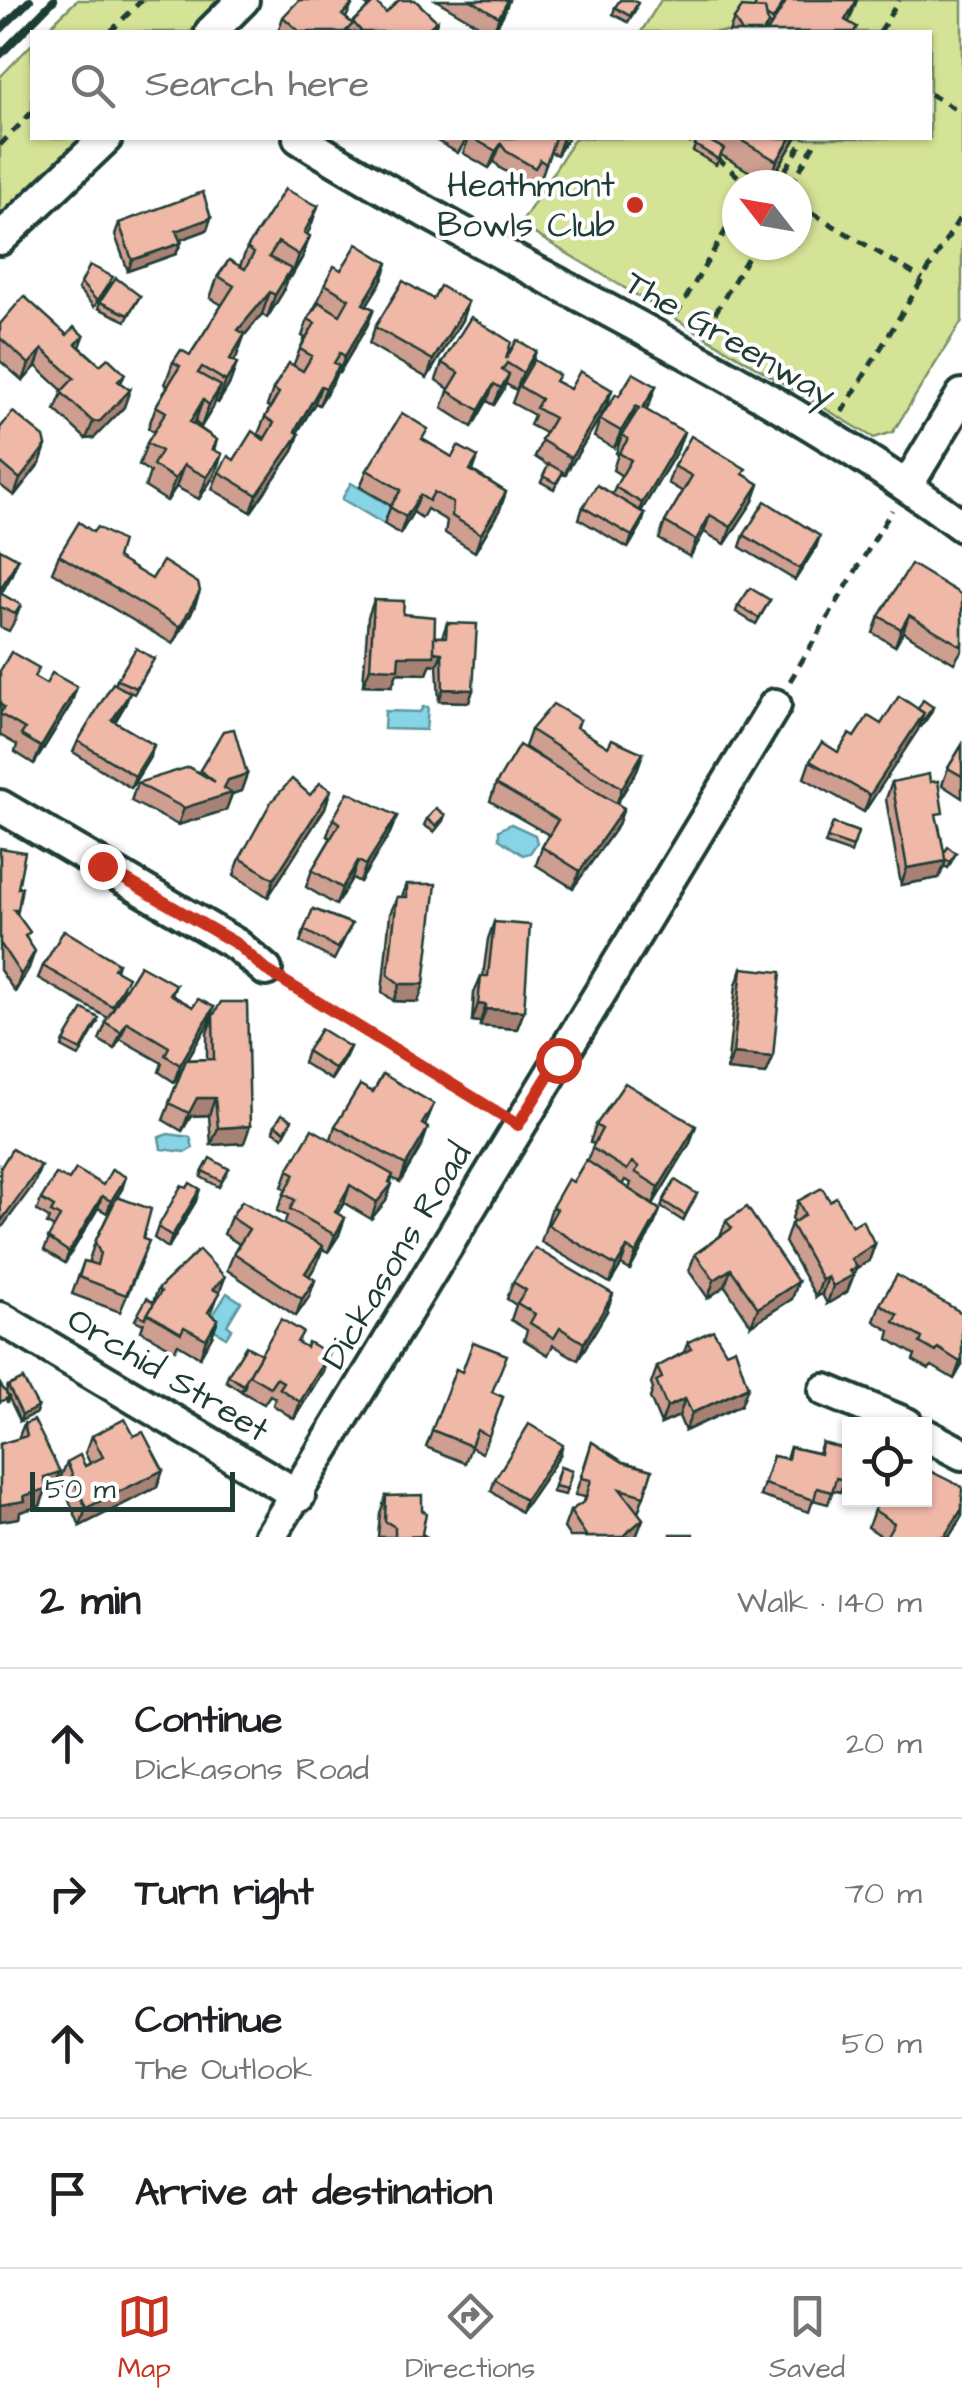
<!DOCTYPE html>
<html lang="en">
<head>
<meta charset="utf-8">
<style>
	body { margin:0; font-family:"Architects Daughter",sans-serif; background:#f2f2f2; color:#202124 }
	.controls { position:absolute; right:30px; bottom:30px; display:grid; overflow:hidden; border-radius:0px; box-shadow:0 2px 8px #0004 }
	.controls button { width:90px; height:90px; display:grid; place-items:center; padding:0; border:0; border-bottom:2px solid #e0e0e0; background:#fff; color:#202124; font:50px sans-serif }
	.compass { position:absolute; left:722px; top:170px; width:90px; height:90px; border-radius:50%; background:#fff; box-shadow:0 2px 8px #0004; rotate:301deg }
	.scale { position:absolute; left:30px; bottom:25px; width:205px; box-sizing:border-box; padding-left:10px; border:5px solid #1f3d34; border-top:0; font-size:28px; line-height:35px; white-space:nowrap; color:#1f3d34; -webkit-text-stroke:8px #fff; paint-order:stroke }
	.stop { position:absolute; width:30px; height:30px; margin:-22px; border:8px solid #c8321e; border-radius:50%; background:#fff }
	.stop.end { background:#c8321e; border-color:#fff; box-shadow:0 2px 10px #0008 }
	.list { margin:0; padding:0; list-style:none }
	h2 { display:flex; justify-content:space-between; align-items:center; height:130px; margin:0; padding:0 40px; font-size:42px }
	h2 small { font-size:32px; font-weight:400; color:#757577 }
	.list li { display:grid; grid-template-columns:65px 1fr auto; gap:30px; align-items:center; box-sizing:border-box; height:150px; padding:0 40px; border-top:2px solid #e0e0e0 }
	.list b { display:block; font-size:38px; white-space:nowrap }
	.list p { margin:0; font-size:32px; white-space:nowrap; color:#757577 }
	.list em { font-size:32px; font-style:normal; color:#757577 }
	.icon { flex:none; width:55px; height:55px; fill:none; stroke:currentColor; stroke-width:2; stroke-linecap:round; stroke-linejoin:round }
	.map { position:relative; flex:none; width:962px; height:1537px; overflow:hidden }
	.search { position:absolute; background:#fff; box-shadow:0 2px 8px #0004; left:30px; right:30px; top:30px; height:110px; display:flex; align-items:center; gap:25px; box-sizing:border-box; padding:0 35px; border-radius:0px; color:#757577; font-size:38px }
	.sheet { height:730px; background:#fff }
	nav { display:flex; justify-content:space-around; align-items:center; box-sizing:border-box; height:140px; border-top:2px solid #e0e0e0; background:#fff; font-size:28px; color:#757577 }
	nav a { display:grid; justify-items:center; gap:5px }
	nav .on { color:#c8321e }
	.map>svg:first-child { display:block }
</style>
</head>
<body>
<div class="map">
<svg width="962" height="1537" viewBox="0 0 962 1537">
	<rect width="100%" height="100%" fill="#fff"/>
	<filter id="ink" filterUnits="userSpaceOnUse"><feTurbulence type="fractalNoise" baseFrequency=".01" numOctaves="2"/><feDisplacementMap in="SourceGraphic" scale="20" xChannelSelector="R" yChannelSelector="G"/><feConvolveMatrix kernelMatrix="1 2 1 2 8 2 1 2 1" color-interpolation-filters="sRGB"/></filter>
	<g filter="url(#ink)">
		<g fill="#d5e397" stroke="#7a9066" stroke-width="2.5" fill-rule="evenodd">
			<polygon points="77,0 223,0 190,32 44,32"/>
			<path d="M661,0H962V321L893,432L874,438L520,225L575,138H930V32H641ZM737,185H797V245H737Z"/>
			<polygon points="32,44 32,138 85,138 0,221 0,77"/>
		</g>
		<g fill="#87d4e6" stroke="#5d989f" stroke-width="2.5">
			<polygon points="351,483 394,508 384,524 342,499"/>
			<polygon points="423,707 428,707 426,730 384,729 385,711 420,712"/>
			<polygon points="511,824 535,835 537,843 530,853 523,855 499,839 499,830"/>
			<polygon points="168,1134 190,1137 193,1148 185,1152 161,1149 159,1137"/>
			<polygon points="227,1293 241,1302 227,1325 232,1329 226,1337 207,1325"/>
		</g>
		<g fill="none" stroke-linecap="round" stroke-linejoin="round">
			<g stroke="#1f3d34" stroke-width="38">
				<g id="minor">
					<polyline points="211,32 243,0"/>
					<path d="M299,138C516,272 757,373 962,526"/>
					<polyline points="0,239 106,138"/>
					<polyline points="907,486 962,395"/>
					<polyline points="0,806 237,945 266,970"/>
					<polyline points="0,1318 299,1496"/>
					<polyline points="825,1390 907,1424"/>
					<polyline points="924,1434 962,1454"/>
					<polyline points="270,1537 775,705"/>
				</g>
			</g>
			<g stroke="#1f3d34" stroke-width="5" stroke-dasharray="10 8" stroke-linecap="butt">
				<polyline points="110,32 142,0"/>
				<polyline points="880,32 899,0"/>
				<polyline points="930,94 962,113"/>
				<polyline points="683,138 699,147"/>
				<polyline points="0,145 32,112"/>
				<polyline points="717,158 748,185"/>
				<polyline points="776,185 805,138"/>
				<polyline points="791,185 818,138"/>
				<polyline points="797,204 923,279"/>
				<polyline points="676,315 737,211"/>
				<polyline points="706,329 755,245"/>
				<polyline points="842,412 962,214"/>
				<polyline points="790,681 892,510"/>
				<polyline points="289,985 497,1112"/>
			</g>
			<use href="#minor" stroke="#fff" stroke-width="30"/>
			<g stroke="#1f3d34" stroke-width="8">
				<polyline points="0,30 30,0"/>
				<polyline points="0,55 54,0"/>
			</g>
		</g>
		<g fill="#ce9e90" stroke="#1f3d34" stroke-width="2.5" fill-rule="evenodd">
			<polygon points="359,0 371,0 368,6"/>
			<polygon points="436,0 509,0 504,13 494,32 490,32"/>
			<polygon points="786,0 771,26 768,24 765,32 729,32 734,19 754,8"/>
			<polygon points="352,5 346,18 352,24 353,22 386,13 437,21 433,32 283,32 279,29 283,17"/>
			<polygon points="615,7 636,9 628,22 613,14"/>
			<polygon points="432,138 467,138 458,153"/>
			<polygon points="469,138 568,138 557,155 550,152 540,181 534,178 529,185 500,168 494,161 489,168 463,153"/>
			<polygon points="692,138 796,138 769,183 721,155 716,165 693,151 697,141"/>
			<polygon points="318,206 307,234 302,258 291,277 289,276 283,292 267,318 262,314 244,336 234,361 237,363 229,385 218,403 215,401 201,427 195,422 194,424 217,440 214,450 214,476 199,499 176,487 167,501 145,487 150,472 139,465 147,443 154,432 148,428 156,406 168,386 165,384 173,362 190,355 222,305 210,298 218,276 240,266 247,248"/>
			<polygon points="119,223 207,230 180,240 181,243 176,254 128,271 115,235"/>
			<polygon points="341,270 382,280 366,306 374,309 367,326 339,373 337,372 332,384 319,405 315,403 297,433 299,434 293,451 251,512 212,489 219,472 264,440 265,438 258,434 265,417 270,408 267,406 273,389 293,366 300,349 305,338 302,336 308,319 318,301 325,284"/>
			<polygon points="81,283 111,283 94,307 78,289"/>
			<polygon points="140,296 126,321 98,308 100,302"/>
			<polygon points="433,299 462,320 427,378 369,344 375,327"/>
			<polygon points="0,324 84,336 80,347 100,365 125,374 121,383 124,407 94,438 86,439 55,410 63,391 36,366 23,381 0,361"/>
			<polygon points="536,351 530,367 557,382 570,389 612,390 606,407 565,475 562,474 554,489 541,482 549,466 535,457 545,433 530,425 534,415 512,403 518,387 516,390 506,384 494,405 487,401 472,427 442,408 449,389 436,380 442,363 506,359"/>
			<polygon points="656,386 646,410 678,449 641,511 645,514 641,526 628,548 579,519 583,507 612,494 622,476 613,470 618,454 616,453 622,435 629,424 614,448 594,437 600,419 619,396"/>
			<polygon points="0,428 46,445 40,463 14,496 0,485"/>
			<polygon points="424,440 452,457 478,457 473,471 506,492 500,509 475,552 445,533 447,521 427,509 422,518 413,512 400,534 384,524 391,505 360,487 367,470"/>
			<polygon points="674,466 744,475 759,484 753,501 725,544 704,532 690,557 659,539 665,522 683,492 668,483"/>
			<polygon points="744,535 816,547 795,580 740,547"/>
			<polygon points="0,549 18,559 11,576 1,594 21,605 14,622 9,631 0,627"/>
			<polygon points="59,555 117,558 194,608 173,644 52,572"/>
			<polygon points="962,595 962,650 954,663 903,632 895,646 873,633 879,616"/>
			<polygon points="374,600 403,614 434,637 442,637 447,623 473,690 469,702 439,701 437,665 431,664 427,674 397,673 392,686 363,685 368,617"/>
			<polygon points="770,600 756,624 736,612 738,606"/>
			<polygon points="154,659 134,694 121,688 125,705 115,722 154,745 150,757 131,788 73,752 78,741 115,685 117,680"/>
			<polygon points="0,671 35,678 71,704 34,764 15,752 17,745 0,735"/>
			<polygon points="933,707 931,713 921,727 919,726 864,812 804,778 810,761 838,752 854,737 881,724 918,709"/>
			<polygon points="580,720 577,728 608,747 643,753 637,770 617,803 618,825 573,888 536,865 542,847 549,835 490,801 496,784 552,765 525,747 531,730"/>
			<polygon points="962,745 962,798 942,785 948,768"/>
			<polygon points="200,770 247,774 241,791 232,794 226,810 178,825 131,801 137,783 199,773"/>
			<polygon points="892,782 939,826 944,853 956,853 948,868 944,866 939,878 901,885 886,799"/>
			<polygon points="310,795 325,808 268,897 234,875 240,858"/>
			<polygon points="445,815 443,821 434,832 424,825 427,819"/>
			<polygon points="397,816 390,833 360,882 352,878 336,905 306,887 312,870 331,838 327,836 333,819"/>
			<polygon points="833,823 858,832 851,853 825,844"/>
			<polygon points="0,848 18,888 18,910 17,915 27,939 29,968 15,992 0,970"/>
			<polygon points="407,884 418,1002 394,1001 382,992 390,914 397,897 402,897"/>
			<polygon points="313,909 352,924 334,960 300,942"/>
			<polygon points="494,922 524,1011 517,1029 480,1026 480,1022 472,1021 474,993 481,976 483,976 488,939"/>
			<polygon points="118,963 116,970 124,989 112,1011 176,985 172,995 193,1007 214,1007 208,1024 187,1060 207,1059 207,1033 213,1016 244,1143 211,1145 209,1115 191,1116 182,1131 163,1120 185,1063 174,1082 159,1072 162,1063 120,1039 114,1049 99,1040 108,1018 38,978 43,966"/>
			<polygon points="742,968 773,1057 766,1074 727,1070 736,985"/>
			<polygon points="97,1024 79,1056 62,1047 64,1041"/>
			<polygon points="350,1047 345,1058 331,1080 303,1063 307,1051"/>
			<polygon points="373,1092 434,1104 425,1126 422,1145 400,1182 392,1178 386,1201 371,1219 344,1203 337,1213 339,1235 328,1252 322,1249 317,1264 309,1276 315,1280 309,1297 296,1316 227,1270 234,1253 239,1244 224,1234 231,1217 284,1225 287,1216 277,1211 286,1189 282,1187 288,1170 331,1139 335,1126"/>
			<polygon points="275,1125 289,1126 283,1137 273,1131"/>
			<path d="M596,1125L690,1143L653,1204L632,1191L660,1210L653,1227L630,1270L621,1265L610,1283L541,1242L552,1207L573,1182L587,1161L594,1144L590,1142ZM625,1180L631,1183L629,1189L622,1185Z"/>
			<polygon points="229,1169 219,1187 201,1177 203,1171"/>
			<polygon points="69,1180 122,1189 117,1197 143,1239 143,1258 120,1312 72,1294 84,1261 90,1263 89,1260 95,1242 116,1198 107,1213 98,1208 65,1263 44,1250 54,1228 47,1224 49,1218 37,1211 41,1199"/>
			<polygon points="697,1194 683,1221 661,1207 663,1201"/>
			<polygon points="196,1201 168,1248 154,1238 158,1227"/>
			<polygon points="798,1201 830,1201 852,1226 875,1244 869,1261 856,1269 847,1292 827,1304 822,1294 816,1297 785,1242 791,1224 794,1223 792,1218"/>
			<polygon points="726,1221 798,1282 792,1299 751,1325 725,1286 708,1298 689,1271 695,1254 720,1236"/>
			<polygon points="225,1277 211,1314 218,1319 212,1336 200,1357 178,1344 175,1350 141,1331 144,1322 143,1324 135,1320 138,1314 153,1302 158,1289"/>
			<polygon points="513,1282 607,1311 578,1360 553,1345 548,1355 524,1340 527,1330 511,1320 516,1305 507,1299"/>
			<polygon points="880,1304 962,1313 962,1365 954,1379 932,1366 929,1369 913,1360 915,1355 888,1339 890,1331 874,1321"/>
			<polygon points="688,1342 726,1352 748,1387 741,1405 685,1431 679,1416 661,1424 650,1398 653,1389 651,1384 657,1367 684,1352"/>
			<polygon points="299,1343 323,1371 294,1419 273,1405 275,1398 270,1395 264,1404 242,1392 246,1383 241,1391 226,1381 228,1375 261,1354"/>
			<polygon points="456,1369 493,1393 503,1397 482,1453 471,1447 465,1463 426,1447"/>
			<polygon points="8,1386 38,1407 36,1413 20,1421 9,1398 7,1403 6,1392"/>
			<polygon points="24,1424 53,1490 45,1492 40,1506 20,1512 19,1518 0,1521 0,1444 18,1439"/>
			<polygon points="92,1436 134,1436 163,1470 157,1487 80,1526 60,1479 67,1462 85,1466 90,1463 85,1453"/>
			<polygon points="592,1442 623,1462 652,1470 638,1513 643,1519 636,1537 570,1537 564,1528 570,1511 584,1502 585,1497 575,1495"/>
			<polygon points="822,1443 845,1480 840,1492 833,1490 828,1504 813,1500 809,1512 760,1496 773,1456 786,1459 790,1447 818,1453"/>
			<polygon points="559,1457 521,1512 491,1491 495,1479"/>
			<polygon points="560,1467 572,1471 565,1495 552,1492"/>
			<polygon points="962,1487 962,1516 949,1537 883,1537 868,1527 874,1510"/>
			<polygon points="386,1496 422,1534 426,1537 378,1537 380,1513"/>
		</g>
		<g fill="#a88175" stroke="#1f3d34" stroke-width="2.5">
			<polygon points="509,0 504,13 493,32 499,17"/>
			<polygon points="857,0 849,22 845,20"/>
			<polygon points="437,21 433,32 424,32"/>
			<polygon points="563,138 568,138 557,155"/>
			<polygon points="791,138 796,138 769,183 777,161"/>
			<polygon points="501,144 494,161 489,168 496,151"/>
			<polygon points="318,206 310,229 296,255 304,233"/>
			<polygon points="211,218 207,230 172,243 176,231"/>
			<polygon points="310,236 302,258 291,277 299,255"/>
			<polygon points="181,243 176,254 128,271 132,260"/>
			<polygon points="388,263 382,280 357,321 363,304"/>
			<polygon points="291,269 283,292 267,318 275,295"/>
			<polygon points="270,292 262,314 244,336 237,356 222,381 238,330"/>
			<polygon points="468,302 462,320 427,378 433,360"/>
			<polygon points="374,309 367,326 339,373 345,356"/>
			<polygon points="42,349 36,366 23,381 29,364"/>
			<polygon points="536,351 530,368 516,390 523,373"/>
			<polygon points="237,363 229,385 218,403 226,381"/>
			<polygon points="339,366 332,384 319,405 326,388"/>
			<polygon points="509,374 503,391 494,405 501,388"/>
			<polygon points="494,384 487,401 472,427 479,410"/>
			<polygon points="221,386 213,408 201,427 209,405"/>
			<polygon points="321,386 315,403 288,448 295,431"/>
			<polygon points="656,386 650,403 637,425 643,408"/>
			<polygon points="130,390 124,407 94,438 86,439 93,422"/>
			<polygon points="612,390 606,407 565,475 571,458"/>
			<polygon points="203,400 195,422 182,444 190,422"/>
			<polygon points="636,406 629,424 614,448 621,431"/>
			<polygon points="684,432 678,449 636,520 642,503"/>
			<polygon points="299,434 293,451 251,512 257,495"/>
			<polygon points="46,445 40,463 14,496 20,479"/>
			<polygon points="222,454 214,476 199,499 207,477"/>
			<polygon points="184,465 176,487 167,501 175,479"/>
			<polygon points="759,484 753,501 725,544 731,527"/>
			<polygon points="506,492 500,509 475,552 481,534"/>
			<polygon points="420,495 413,512 400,534 406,517"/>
			<polygon points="645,514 641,526 628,548 632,536"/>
			<polygon points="710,515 704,532 690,557 696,540"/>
			<polygon points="820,536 816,547 795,580 800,569"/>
			<polygon points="18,559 11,576 0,596 0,590"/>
			<polygon points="200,591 194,608 173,644 180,627"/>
			<polygon points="909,615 903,632 895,646 901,629"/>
			<polygon points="432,652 442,653 437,665 431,664 427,674 397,673 392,686 363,685 370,668 399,656"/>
			<polygon points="77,687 71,704 34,764 41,747"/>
			<polygon points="443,689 473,690 469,702 439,701"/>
			<polygon points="130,693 125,705 108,732 112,720"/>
			<polygon points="924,713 918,730 864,812 870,795"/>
			<polygon points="154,745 150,757 131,788 135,776"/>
			<polygon points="643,753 637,770 616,805 622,788"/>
			<polygon points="247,774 241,791 232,794 226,810 178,825 184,808 228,780"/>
			<polygon points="331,790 325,808 268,897 274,879"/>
			<polygon points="624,808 618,825 573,888 580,871"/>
			<polygon points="397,816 390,833 360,882 366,865"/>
			<polygon points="358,861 352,878 336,905 342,888"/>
			<polygon points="946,861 939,878 901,885 907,868"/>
			<polygon points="35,951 29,968 15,992 21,975"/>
			<polygon points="400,984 424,984 418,1002 394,1001"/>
			<polygon points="478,1004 486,1005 480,1022 472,1021"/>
			<polygon points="214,1007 208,1024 174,1082 180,1065"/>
			<polygon points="486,1009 524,1011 517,1029 480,1026"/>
			<polygon points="127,1022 120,1039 114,1049 121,1032"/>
			<polygon points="350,1047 345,1058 331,1080 335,1069"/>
			<polygon points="733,1053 773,1057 766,1074 727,1070"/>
			<polygon points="197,1098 215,1098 209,1115 191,1116 182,1131 189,1113"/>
			<polygon points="250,1126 244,1143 211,1145 218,1128"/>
			<polygon points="696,1126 690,1143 653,1204 659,1187"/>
			<polygon points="428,1128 422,1145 400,1182 406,1165"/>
			<polygon points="41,1166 34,1184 0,1230 1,1221"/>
			<polygon points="393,1175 388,1189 392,1184 386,1201 371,1219 377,1202"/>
			<polygon points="126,1177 122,1189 107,1213 111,1201"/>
			<polygon points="350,1185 344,1203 328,1229 335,1212"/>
			<polygon points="200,1189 196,1201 168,1248 172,1236"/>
			<polygon points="102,1196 98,1208 65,1263 69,1252"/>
			<polygon points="660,1210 653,1227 630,1270 636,1253"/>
			<polygon points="345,1218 339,1235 328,1252 335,1235"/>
			<polygon points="875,1244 869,1261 856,1269 847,1292 827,1304 833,1286 851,1259"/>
			<polygon points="323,1246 317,1264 299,1291 305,1273"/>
			<polygon points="627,1248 621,1265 610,1283 616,1266"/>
			<polygon points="731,1269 725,1286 708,1298 714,1280"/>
			<polygon points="225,1277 219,1294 213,1289"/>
			<polygon points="828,1277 822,1294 816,1297 822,1280"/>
			<polygon points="315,1280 309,1297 296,1316 302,1299"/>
			<polygon points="798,1282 792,1299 751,1325 758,1308"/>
			<polygon points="613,1294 607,1311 578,1360 584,1343"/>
			<polygon points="218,1319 212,1336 200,1357 206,1339"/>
			<polygon points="329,1354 323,1371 294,1419 300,1402"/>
			<polygon points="962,1358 962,1365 954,1379 960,1362"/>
			<polygon points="748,1387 741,1405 685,1431 692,1413"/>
			<polygon points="685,1399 679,1416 661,1424 667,1407"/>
			<polygon points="38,1407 36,1413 20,1421 22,1415"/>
			<polygon points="563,1445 559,1457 521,1512 525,1500"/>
			<polygon points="163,1470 157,1487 80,1526 86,1508"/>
			<polygon points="60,1472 53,1490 45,1492 40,1506 20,1512 19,1518 0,1521 0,1505 24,1496 44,1477"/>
			<polygon points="962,1509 962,1516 949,1537 944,1537"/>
			<polygon points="643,1519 636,1537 622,1537"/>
		</g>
		<g fill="#f0b8a7" stroke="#1f3d34" stroke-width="2.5">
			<polygon points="299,0 346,0 352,5 342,15 353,24 345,32 300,32 283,17"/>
			<polygon points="399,0 415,0 437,21 424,32 362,32 353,22 375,1 386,13"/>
			<polygon points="471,0 508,0 499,17"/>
			<polygon points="620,0 632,0 638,3 630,16 615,7"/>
			<polygon points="758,0 785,0 773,20 766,16 765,9 754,8"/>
			<polygon points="787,0 857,0 845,20 857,27 854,32 767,32"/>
			<polygon points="742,7 765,9 768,24 763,32 742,32 734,19"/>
			<polygon points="472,138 555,138 546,164 540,160 535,168 506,151 501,144 496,151"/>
			<polygon points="699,138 704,138 724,149 718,159 695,145"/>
			<polygon points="737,138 791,138 777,161"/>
			<polygon points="285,189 318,206 304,233 310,236 299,255 278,242 269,257 291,269 275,295 270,292 238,330 245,334 230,359 237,363 226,381 202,367 198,373 221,386 209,405 203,400 190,422 217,440 212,449 222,454 207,477 184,465 175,479 153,465 161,451 147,443 166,412 156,406 180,366 173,362 181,350 190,355 234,286 218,276 229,260 245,269 254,253 247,248"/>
			<polygon points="203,192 211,218 176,231 181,243 132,260 119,223"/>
			<polygon points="357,244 388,263 363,304 374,309 345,356 340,353 334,363 339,366 326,388 321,386 295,431 299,434 257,495 219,472 228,456 234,460 252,431 264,440 274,423 265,417 279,393 273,389 289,363 303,371 312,356 300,349 315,323 308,319 319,302 340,315 349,299 325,284 334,266 341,270"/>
			<polygon points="90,265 113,277 97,301 81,283"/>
			<polygon points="116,278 140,296 128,315 100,302"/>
			<polygon points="403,281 433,299 440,286 468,302 433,360 375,327"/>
			<polygon points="24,296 67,335 74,327 84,336 76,344 100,365 108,358 125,374 118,381 130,390 100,421 93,422 61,392 74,378 42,349 29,364 0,338 0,324"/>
			<polygon points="471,317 511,342 506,359 517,340 536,351 523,373 507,363 502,370 509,374 501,388 494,384 479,410 448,391 459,373 442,363"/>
			<polygon points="534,360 559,375 555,381 570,389 580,371 612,390 571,458 541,440 554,418 536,408 541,399 519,386"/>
			<polygon points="633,373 656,386 643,408 684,432 642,503 615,487 631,460 619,453 628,439 622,435 639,408 636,406 621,431 600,419 616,394 619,396"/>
			<polygon points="13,412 44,437 46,445 20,479 0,462 0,428"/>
			<polygon points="402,413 428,429 422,439 452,457 458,446 478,457 470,470 506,492 481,534 452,516 453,503 434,492 429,501 420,495 406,517 390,507 401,490 367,470"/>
			<polygon points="691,436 746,469 743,474 759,484 731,527 710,515 696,540 665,522 692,476 674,466"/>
			<polygon points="549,464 563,472 556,483 543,476"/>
			<polygon points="597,485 645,514 632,536 583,507"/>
			<polygon points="765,501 820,536 800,569 744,535"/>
			<polygon points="79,522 93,532 97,527 122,541 117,558 152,579 163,561 198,583 200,591 180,627 59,555"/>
			<polygon points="0,549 18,559 0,590"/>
			<polygon points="911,564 962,595 962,643 961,646 909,615 901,629 879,616"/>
			<polygon points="750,588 770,600 759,618 738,606"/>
			<polygon points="0,593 21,605 15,614 0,607"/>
			<polygon points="374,600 404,601 403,614 435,617 434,656 399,656 398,669 370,668"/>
			<polygon points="447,623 477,624 473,690 443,689 442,653 434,652 434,637 446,637"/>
			<polygon points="136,648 154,659 136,688 117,680"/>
			<polygon points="11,652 39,668 34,677 46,684 52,673 77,687 41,747 21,735 25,729 0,714 4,707 0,704 0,671"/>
			<polygon points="113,683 130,693 112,720 154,745 135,776 78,741"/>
			<polygon points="899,696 924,713 870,795 810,761 822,742 838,752 849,734 854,737 868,716 881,724"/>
			<polygon points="923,700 933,707 923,721 921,720 924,713 918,709"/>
			<polygon points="553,704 580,720 576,727 608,747 612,739 643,753 622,788 531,730"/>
			<polygon points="234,729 247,774 228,780 224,788 232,793 184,808 137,783 189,767 215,782 200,770 223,731"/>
			<polygon points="519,745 624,808 580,871 542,847 558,820 496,784"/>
			<polygon points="962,745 962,776 948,768"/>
			<polygon points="929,774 930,782 938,781 943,813 936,814 946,861 907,868 892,782"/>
			<polygon points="292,779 310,795 320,783 331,790 274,879 240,858 271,802"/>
			<polygon points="348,792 397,816 366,865 358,861 342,888 312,870 340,823 333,819"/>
			<polygon points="436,808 445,815 436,826 427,819"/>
			<polygon points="833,823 858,832 853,847 827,838"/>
			<polygon points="948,847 956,853 950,862 945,859 944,853"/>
			<polygon points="0,848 25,852 18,888 22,887 18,910 14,910 30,932 25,936 35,951 21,975 0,943"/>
			<polygon points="407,884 436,884 424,984 400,984 388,975 397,897 407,897"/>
			<polygon points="313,909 352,924 338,948 304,930"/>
			<polygon points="494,922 530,925 524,1011 486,1009 486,1005 478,1004 481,976 488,976"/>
			<polygon points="64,930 118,963 114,969 128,977 112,1006 43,966"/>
			<polygon points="140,965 176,985 170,994 193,1007 198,999 214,1007 180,1065 165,1055 169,1047 127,1022 121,1032 105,1022"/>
			<polygon points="742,968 781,972 773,1057 733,1053"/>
			<polygon points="221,1002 247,1002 250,1126 218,1128 215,1098 197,1098 189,1113 169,1103 186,1060 214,1059 213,1016"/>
			<polygon points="83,1009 99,1018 81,1050 64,1041"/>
			<polygon points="321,1029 350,1047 335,1069 307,1051"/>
			<polygon points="383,1074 434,1104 422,1124 428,1128 406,1165 335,1126 360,1085 373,1092"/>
			<polygon points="625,1083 696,1126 659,1187 635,1172 639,1167 632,1162 627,1170 592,1148 602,1129 596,1125"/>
			<polygon points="282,1114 292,1120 285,1131 275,1125"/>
			<polygon points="312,1129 393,1175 389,1182 392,1184 377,1202 350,1185 335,1212 345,1218 335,1235 290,1209 295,1200 284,1194 295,1174 288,1170"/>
			<polygon points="12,1149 41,1166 1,1221 0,1166 1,1167"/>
			<polygon points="210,1158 229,1169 222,1181 203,1171"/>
			<polygon points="586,1160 660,1210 636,1253 627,1248 616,1266 548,1225 557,1209 552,1207 568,1179 573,1182"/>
			<polygon points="76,1169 103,1185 112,1169 126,1177 111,1201 102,1196 69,1252 48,1238 60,1217 51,1212 54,1207 41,1199 56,1174 69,1180"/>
			<polygon points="675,1180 697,1194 685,1215 663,1201"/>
			<polygon points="190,1183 200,1189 172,1236 158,1227 181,1186 187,1188"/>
			<polygon points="822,1188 830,1201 836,1197 852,1226 862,1220 875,1244 851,1259 857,1267 850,1271 853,1275 833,1286 828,1277 822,1280 791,1224 805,1215 798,1201"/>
			<polygon points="117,1197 151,1209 143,1239 149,1241 126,1295 79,1277 84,1261 97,1265 100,1253 95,1242"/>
			<polygon points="242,1201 323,1246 305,1273 315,1280 302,1299 234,1253 249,1229 231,1217"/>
			<polygon points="747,1207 798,1282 758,1308 731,1269 714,1280 695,1254 732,1228 726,1221"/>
			<polygon points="535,1248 613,1294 584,1343 560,1328 554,1338 530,1323 535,1314 517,1303 526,1290 513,1282"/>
			<polygon points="199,1250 225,1277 213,1289 220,1293 208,1312 218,1319 206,1339 184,1327 181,1333 147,1313 161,1292 158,1289"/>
			<polygon points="897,1275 962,1313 962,1358 960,1362 938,1348 936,1352 920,1343 922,1338 894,1322 898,1315 880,1304"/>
			<polygon points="147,1298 154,1303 145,1318 138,1314"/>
			<polygon points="281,1319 303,1332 297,1342 306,1347 308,1342 329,1354 300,1402 279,1388 283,1382 276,1378 270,1387 249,1375"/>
			<polygon points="713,1330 726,1352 735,1348 748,1387 692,1413 685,1399 667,1407 656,1381 662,1378 657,1367 691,1349 688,1342"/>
			<polygon points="473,1342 507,1355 492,1392 503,1397 489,1436 477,1430 471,1446 432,1430 456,1369 462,1372"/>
			<polygon points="246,1346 261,1354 243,1385 228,1375"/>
			<polygon points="23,1379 38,1407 22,1415 8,1386"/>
			<polygon points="0,1384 9,1397 0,1402"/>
			<polygon points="125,1419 134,1436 143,1432 163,1470 86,1508 67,1462 80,1455 85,1466 103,1457 92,1436"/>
			<polygon points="34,1420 60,1472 44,1477 46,1489 24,1496 25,1501 0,1505 0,1444 27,1436 24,1424"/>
			<polygon points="529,1424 563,1445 525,1500 495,1479"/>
			<polygon points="592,1442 623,1462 652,1470 644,1496 620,1489 643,1519 622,1537 587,1537 570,1511 585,1501 591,1480 581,1478"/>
			<polygon points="822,1443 850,1450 850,1460 845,1480 836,1478 832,1492 817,1488 814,1500 764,1484 773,1456 788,1459 790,1447 820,1454"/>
			<polygon points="560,1467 572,1471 567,1489 555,1486"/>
			<polygon points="924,1468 962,1487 962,1509 944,1537 886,1537 894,1523 874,1510 881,1500 924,1500"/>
			<polygon points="422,1495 422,1510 426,1513 422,1534 426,1536 395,1537 395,1527 385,1521 386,1496"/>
			<rect x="671" y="1534" width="22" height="3"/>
		</g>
	</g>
	<g fill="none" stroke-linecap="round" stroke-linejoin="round" filter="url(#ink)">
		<polyline stroke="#c8321e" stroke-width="12" points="102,866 237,944 266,970 518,1125 558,1060"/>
	</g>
	<circle fill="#c8321e" stroke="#fff" stroke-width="4" cx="635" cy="205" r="10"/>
	<g text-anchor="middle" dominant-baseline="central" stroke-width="8" stroke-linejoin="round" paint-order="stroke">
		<g font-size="35" fill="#1f3d34" stroke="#fff" text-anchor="end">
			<text x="615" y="185">Heathmont<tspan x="615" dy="40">Bowls Club</tspan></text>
		</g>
		<g font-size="35" fill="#1f3d34" stroke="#fff">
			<text transform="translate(730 339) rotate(30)">The Greenway</text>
			<text transform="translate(397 1256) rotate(-59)">Dickasons Road</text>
			<text transform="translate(168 1375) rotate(31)">Orchid Street</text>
		</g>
	</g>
</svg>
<div class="controls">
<button><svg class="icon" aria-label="locate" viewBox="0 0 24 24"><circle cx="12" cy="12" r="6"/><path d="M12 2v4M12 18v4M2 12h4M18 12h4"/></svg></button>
</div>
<svg class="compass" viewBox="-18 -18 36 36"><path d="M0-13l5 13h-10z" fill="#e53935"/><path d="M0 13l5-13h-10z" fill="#757577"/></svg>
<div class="scale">50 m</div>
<div class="stop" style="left:558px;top:1060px"></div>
<div class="stop end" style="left:102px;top:866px"></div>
<div class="search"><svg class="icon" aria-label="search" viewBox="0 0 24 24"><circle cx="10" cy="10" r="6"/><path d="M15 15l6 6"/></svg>Search here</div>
</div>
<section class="sheet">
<h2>2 min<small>Walk · 140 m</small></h2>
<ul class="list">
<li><svg class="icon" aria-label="ahead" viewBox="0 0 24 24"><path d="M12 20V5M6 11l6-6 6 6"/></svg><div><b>Continue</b><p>Dickasons Road</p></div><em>20 m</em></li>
<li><svg class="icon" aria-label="right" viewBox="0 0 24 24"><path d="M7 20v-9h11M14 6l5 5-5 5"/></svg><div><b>Turn right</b></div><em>70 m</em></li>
<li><svg class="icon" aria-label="ahead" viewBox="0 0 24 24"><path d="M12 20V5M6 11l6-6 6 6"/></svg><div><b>Continue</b><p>The Outlook</p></div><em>50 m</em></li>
<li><svg class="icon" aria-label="arrive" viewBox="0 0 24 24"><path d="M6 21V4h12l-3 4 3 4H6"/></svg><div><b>Arrive at destination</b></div></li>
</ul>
</section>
<nav>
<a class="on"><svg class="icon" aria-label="map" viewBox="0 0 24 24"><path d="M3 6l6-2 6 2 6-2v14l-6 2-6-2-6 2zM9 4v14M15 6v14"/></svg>Map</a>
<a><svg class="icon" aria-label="directions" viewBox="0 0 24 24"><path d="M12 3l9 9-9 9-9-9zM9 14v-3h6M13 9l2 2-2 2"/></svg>Directions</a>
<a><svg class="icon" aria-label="saved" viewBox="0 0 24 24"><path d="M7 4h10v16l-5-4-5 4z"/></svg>Saved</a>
</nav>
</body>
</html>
